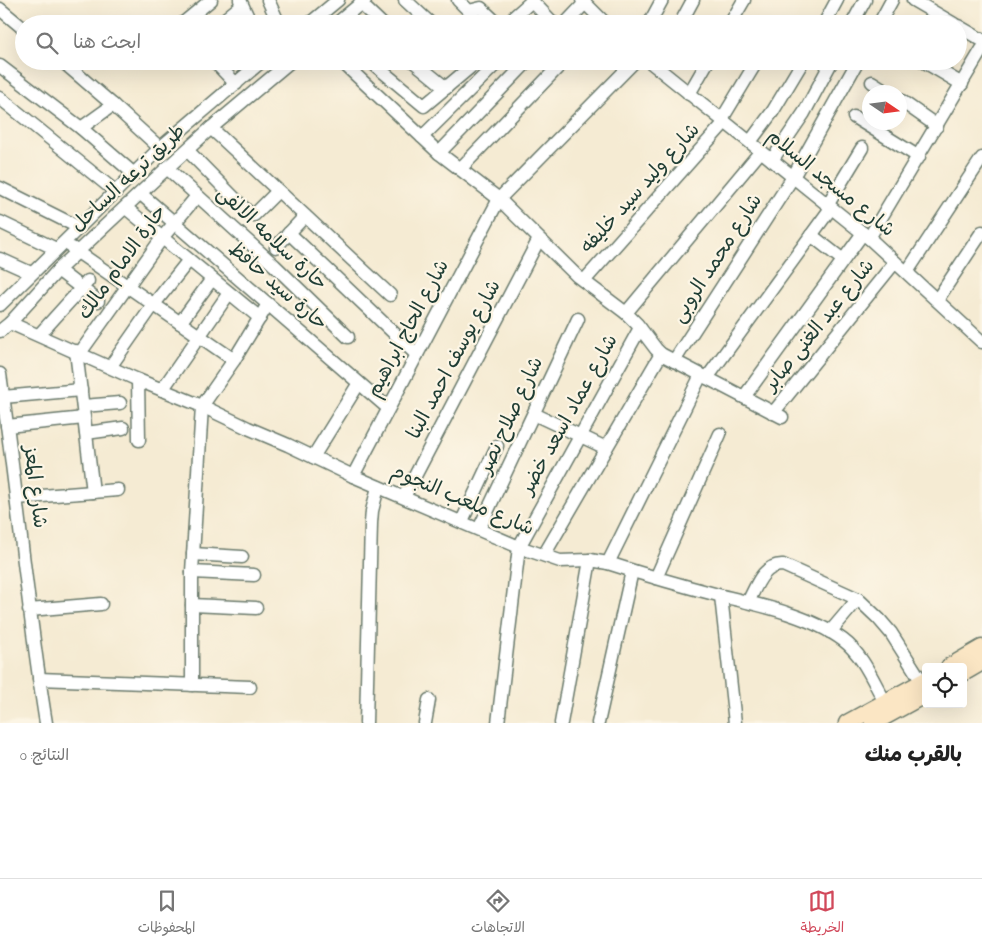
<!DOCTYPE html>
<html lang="ar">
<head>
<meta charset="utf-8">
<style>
	body { margin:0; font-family:"Indie Flower","Playpen Sans Arabic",sans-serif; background:#f2f2f2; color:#222; direction:rtl }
	.controls { position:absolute; right:15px; bottom:15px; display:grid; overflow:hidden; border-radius:5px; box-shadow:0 5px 20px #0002 }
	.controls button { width:45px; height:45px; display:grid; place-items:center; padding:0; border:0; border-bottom:1px solid #e0e0e0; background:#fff; color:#222; font:25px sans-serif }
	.compass { position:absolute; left:862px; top:85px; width:45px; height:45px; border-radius:50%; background:#fff; box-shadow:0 5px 20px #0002; rotate:103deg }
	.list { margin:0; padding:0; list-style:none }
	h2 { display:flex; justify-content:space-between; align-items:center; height:65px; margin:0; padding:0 20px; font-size:21px }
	h2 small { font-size:16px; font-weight:400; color:#767676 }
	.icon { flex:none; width:28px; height:28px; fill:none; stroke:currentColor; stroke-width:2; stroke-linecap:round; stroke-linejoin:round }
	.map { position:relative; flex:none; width:982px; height:723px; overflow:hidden; direction:ltr }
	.search { position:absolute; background:#fff; box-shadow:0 5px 20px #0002; left:15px; right:15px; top:15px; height:55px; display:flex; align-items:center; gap:12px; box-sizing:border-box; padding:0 18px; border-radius:28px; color:#767676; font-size:19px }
	.sheet { height:155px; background:#fff }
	nav { display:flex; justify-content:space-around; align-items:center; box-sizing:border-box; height:70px; border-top:1px solid #e0e0e0; background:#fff; font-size:14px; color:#767676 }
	nav a { display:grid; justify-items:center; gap:2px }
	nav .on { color:#d1495b }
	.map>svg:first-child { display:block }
</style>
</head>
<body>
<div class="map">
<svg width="982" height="723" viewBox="0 0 982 723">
	<rect width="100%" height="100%" fill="#fcf5e5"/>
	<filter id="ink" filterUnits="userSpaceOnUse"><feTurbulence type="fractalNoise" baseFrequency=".02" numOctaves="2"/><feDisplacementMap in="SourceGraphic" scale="10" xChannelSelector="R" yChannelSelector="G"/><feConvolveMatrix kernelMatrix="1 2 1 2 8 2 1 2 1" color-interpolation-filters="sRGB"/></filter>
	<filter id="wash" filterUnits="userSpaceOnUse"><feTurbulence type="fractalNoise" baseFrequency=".0096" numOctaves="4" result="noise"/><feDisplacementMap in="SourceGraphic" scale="20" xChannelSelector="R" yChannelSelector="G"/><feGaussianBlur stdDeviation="1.12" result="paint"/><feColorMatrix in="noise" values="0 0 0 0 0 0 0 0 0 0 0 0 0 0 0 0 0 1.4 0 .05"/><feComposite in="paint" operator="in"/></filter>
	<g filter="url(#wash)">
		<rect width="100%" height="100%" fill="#f5ebd3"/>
	</g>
	<g filter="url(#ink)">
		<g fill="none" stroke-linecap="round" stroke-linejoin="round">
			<g stroke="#6a7a6c" stroke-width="15">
				<g id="street">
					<polyline points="240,0 251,24"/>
					<polyline points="268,0 279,24"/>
					<polyline points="405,0 431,24"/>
					<polyline points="458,0 469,11 481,8 498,24"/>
					<polyline points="531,0 554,24"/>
					<polyline points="582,0 606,24"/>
					<polyline points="913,0 954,24"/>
					<polyline points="360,3 382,24"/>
					<polyline points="0,9 24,29"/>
					<polyline points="182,24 211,0"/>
					<polyline points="219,24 242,5"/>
					<polyline points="309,24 338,0"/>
					<polyline points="336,24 365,0"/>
					<polyline points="506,24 533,0"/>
					<polyline points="565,24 585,3"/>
					<polyline points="649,24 662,0"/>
					<polyline points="680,24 693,0"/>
					<polyline points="730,24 744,0"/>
					<polyline points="824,24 837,0"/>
					<polyline points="852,24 865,0"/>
					<polyline points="879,24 892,0"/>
					<polyline points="958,26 982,40"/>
					<polyline points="62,61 113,105 160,148"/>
					<polyline points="214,61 236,84"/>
					<polyline points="341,61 439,153 499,199 577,276 626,313 637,324 656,349 661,354 782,417"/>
					<polyline points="370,61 424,106 474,64"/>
					<polyline points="413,61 446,88"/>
					<polyline points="649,61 869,238 982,342"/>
					<polyline points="923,61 962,84"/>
					<polyline points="0,66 81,128 134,174"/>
					<polyline points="872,82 888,92"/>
					<polyline points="689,94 708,61"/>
					<polyline points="0,98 116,192"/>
					<polyline points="900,100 937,126"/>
					<polyline points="854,117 919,157"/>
					<polyline points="722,119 757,61"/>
					<polyline points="81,128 113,105"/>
					<polyline points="211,128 390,295"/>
					<polyline points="422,137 499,61"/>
					<polyline points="750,142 773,111 803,61"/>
					<polyline points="188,151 251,215 254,215 278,191"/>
					<polyline points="439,153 528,61"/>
					<polyline points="772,160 804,113 832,61"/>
					<polyline points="167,168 274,265 348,337"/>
					<polyline points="460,169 564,61"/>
					<polyline points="0,188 78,227"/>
					<polyline points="141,194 388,408"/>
					<polyline points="828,204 862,148"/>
					<polyline points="126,208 260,318"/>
					<polyline points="0,222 56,249"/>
					<polyline points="289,233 417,355"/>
					<polyline points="811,235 843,260"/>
					<polyline points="869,238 982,49"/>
					<polyline points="276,247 305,216"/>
					<polyline points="72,248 234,360"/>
					<polyline points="0,259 31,273"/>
					<polyline points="58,270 98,301"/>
					<polyline points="907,272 982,158"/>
					<polyline points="584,281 725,122"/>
					<polyline points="937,300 982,232"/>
					<polyline points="0,305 160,148 262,61"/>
					<polyline points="626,313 761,151"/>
					<path d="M10,323L138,380L202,406L248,428L288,445L353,476L519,547L560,561L590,560L608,563C645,575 683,586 722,596C760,605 811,616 843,640C863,655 873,681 885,702"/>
					<polyline points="180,323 212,279"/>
					<polyline points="0,331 10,323 58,270 167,168 211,128 291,61"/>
					<polyline points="39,335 88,281"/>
					<polyline points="76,351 93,492"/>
					<polyline points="80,353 162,238 197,196"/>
					<polyline points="674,361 793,177 858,61"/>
					<polyline points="110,367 154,304 189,260"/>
					<path d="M0,374C17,490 27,607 46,723"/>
					<polyline points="707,378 831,208"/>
					<polyline points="138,380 139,440"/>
					<polyline points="162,390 229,293"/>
					<polyline points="3,397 81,390"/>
					<polyline points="744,397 863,233"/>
					<polyline points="83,406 120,403"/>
					<polyline points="773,413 895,262"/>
					<polyline points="534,414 606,448"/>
					<polyline points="7,426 84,418"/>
					<polyline points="86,433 123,428"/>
					<polyline points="313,457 359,383"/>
					<polyline points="353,476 499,199 635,61"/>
					<polyline points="404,497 539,239"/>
					<polyline points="17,498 118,490"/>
					<polyline points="462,521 497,446"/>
					<polyline points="479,529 578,319"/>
					<polyline points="193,554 242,557"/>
					<polyline points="544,555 661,354"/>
					<polyline points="608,563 701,375"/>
					<polyline points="192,572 254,575"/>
					<polyline points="656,578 720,434"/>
					<polyline points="721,596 735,723"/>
					<path d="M748,602C756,587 763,564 783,565L858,599L879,619L891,633L922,682"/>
					<polyline points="192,605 256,608"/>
					<polyline points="29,610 101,604"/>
					<polyline points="830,632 858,599"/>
					<polyline points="39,679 250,687"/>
					<polyline points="192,685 192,572 202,406 234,360 268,304"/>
					<polyline points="366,723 371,523 372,511 378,487"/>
					<polyline points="425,723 429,700"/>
					<polyline points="498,723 519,547 640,328"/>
					<polyline points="561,723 590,560"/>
					<polyline points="598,723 632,571"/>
				</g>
			</g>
			<g stroke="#6a7a6c" stroke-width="19">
				<g id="secondary">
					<polyline points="949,667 982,648"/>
					<polyline points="963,673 982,662"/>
					<polyline points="847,723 926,680"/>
					<polyline points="873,723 926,694"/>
				</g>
			</g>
			<use href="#street" stroke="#fff" stroke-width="12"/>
			<use href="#secondary" stroke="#fbe6c4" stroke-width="16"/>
		</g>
	</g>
	<g text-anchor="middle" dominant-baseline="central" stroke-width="4.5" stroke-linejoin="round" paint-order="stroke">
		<g font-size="20" fill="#1f3d34" stroke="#fcf5e5">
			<text transform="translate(129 179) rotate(-43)">طريق ترعه الساحل</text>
			<text transform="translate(830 184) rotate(39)">شارع مسجد السلام</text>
			<text transform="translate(641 189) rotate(-48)">شارع وليد سيد خليفه</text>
			<text transform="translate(271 239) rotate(43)">حارة سلامه الالفى</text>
			<text transform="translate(718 259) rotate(-57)">شارع محمد الروبى</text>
			<text transform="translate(123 263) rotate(-54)">حارة الامام مالك</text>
			<text transform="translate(277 287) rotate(41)">حارة سيد حافظ</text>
			<text transform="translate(820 326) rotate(-51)">شارع عبد الغنى صابر</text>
			<text transform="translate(409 329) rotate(-62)">شارع الحاج ابراهيم</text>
			<text transform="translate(455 360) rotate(-62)">شارع يوسف احمد البنا</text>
			<text transform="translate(570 415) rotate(-61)">شارع عماد اسعد خضر</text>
			<text transform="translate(512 416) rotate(-65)">شارع صلاح نصر</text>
			<text transform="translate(34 487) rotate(83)">شارع المعز</text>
			<text transform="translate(462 501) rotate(23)">شارع ملعب النجوم</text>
		</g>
	</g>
</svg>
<div class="controls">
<button><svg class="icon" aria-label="locate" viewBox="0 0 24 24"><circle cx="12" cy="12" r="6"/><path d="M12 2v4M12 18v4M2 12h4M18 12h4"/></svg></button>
</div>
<svg class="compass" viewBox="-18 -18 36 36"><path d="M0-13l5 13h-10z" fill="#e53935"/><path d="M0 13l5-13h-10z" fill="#767676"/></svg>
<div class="search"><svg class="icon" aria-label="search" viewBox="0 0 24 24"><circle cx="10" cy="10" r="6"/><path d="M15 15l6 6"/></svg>ابحث هنا</div>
</div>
<section class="sheet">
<h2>بالقرب منك<small>النتائج: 0</small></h2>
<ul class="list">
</ul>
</section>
<nav>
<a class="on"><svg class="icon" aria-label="map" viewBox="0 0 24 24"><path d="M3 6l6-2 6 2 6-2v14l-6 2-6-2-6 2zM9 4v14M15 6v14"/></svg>الخريطة</a>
<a><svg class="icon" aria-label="directions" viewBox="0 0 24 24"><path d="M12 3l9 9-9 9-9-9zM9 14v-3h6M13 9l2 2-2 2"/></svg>الاتجاهات</a>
<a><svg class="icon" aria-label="saved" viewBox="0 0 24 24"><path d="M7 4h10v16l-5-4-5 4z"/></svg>المحفوظات</a>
</nav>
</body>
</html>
